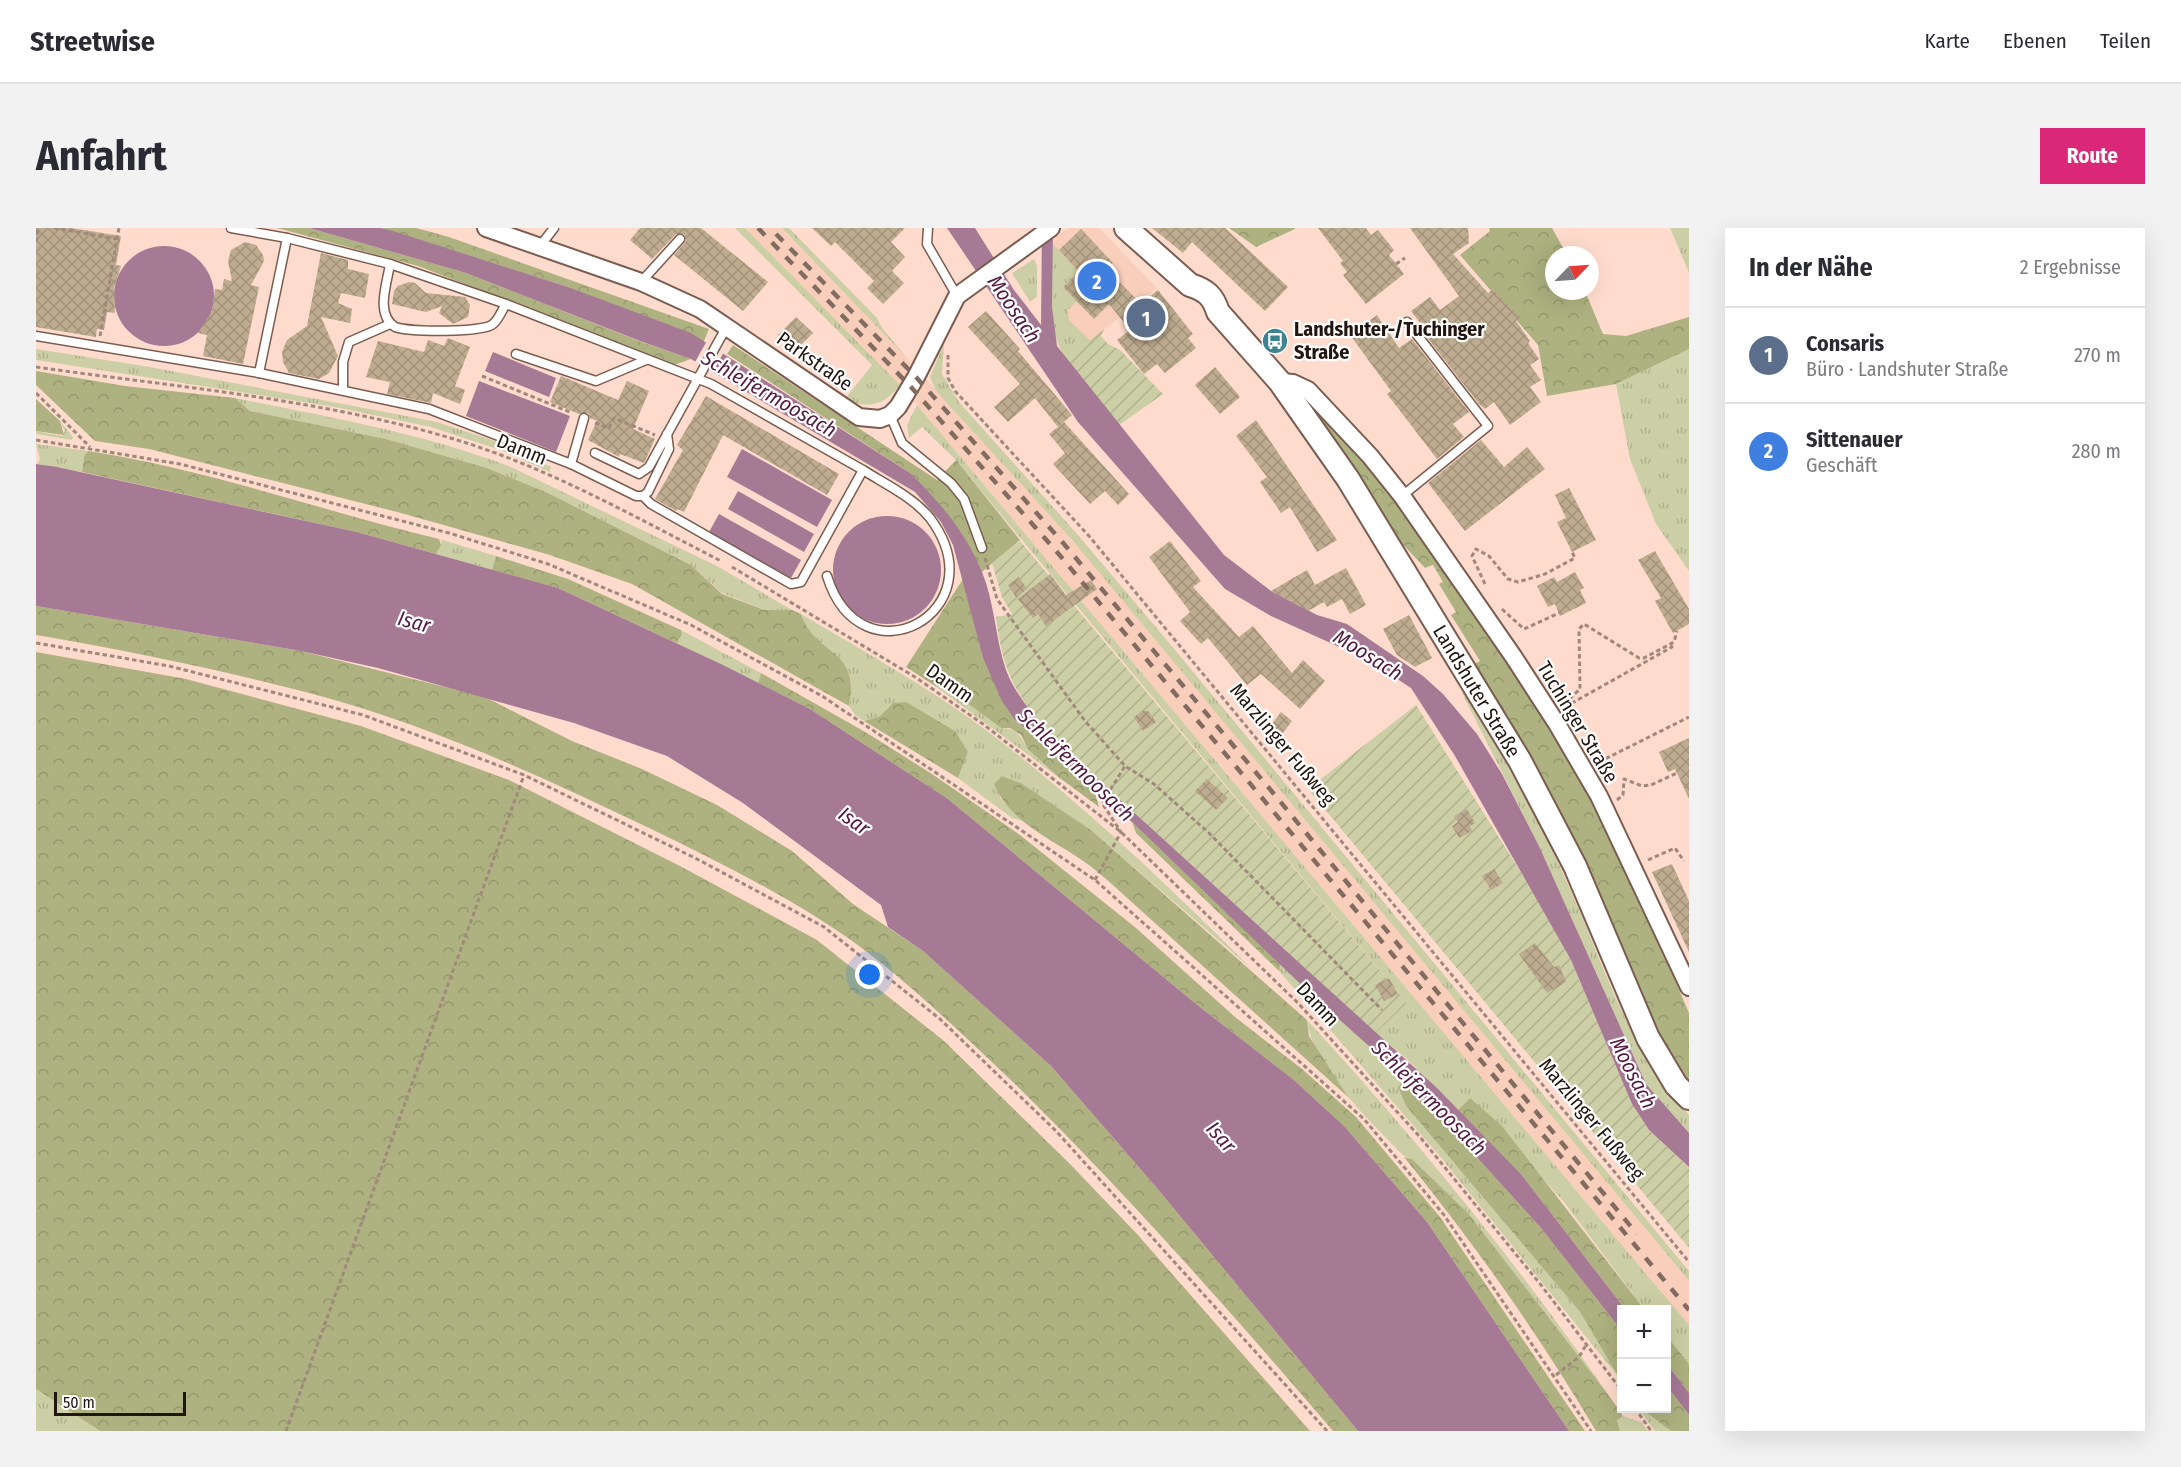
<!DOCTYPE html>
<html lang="de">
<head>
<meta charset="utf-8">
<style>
	body { margin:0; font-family:"Fira Sans Condensed",sans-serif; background:#f2f2f3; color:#2b2b33 }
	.controls { position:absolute; right:18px; bottom:18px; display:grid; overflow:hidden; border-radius:0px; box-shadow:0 6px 24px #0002 }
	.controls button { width:54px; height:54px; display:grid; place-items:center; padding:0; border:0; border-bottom:2px solid #e1e1e2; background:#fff; color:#2b2b33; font:30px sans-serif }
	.compass { position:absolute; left:1509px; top:18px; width:54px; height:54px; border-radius:50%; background:#fff; box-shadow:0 6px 24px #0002; rotate:65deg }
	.scale { position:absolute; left:18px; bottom:15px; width:132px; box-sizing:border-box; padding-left:6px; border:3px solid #21150f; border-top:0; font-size:16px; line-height:21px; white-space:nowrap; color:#21150f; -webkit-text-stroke:4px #fff; paint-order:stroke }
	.you { position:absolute; left:834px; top:747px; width:21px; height:21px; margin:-15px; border:4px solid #fff; border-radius:50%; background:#1a73e8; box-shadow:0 0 0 9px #1a73e833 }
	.badge { display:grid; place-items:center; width:39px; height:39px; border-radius:50%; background:#db2777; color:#fff; font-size:20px; font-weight:700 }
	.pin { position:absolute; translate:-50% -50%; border:3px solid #fff; box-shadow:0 2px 6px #0006 }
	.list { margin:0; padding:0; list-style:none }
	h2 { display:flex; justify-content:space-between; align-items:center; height:78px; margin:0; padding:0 24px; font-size:26px }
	h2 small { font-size:20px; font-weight:400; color:#7c7c81 }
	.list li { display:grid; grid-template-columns:39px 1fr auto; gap:18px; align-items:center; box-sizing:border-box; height:96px; padding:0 24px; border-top:2px solid #e1e1e2 }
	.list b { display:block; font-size:22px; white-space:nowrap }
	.list p { margin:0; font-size:20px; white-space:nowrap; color:#7c7c81 }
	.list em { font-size:20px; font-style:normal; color:#7c7c81 }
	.map { position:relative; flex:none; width:1653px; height:1203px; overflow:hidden; border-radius:0px }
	header { display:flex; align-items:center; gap:36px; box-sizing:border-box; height:84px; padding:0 30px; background:#fff; border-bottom:2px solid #e1e1e2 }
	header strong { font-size:28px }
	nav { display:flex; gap:33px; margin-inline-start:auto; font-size:21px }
	.intro { display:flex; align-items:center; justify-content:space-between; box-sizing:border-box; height:144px; padding:0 36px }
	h1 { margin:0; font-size:42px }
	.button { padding:15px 27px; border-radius:0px; background:#db2777; color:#fff; font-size:21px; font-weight:700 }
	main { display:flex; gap:36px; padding:0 36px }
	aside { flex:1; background:#fff; border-radius:0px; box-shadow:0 6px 24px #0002 }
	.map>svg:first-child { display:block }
</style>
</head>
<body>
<header>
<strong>Streetwise</strong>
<nav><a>Karte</a><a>Ebenen</a><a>Teilen</a></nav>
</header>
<div class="intro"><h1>Anfahrt</h1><a class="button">Route</a></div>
<main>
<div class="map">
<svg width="1653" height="1203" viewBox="0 0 1653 1203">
	<defs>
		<pattern id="grass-tufts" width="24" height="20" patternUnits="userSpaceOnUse" patternTransform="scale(1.5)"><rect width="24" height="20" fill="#cccfa5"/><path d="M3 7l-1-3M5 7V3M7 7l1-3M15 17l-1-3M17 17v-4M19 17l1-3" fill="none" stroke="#afb18d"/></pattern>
		<pattern id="forest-crowns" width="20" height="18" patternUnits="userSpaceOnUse" patternTransform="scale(1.5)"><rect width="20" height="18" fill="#aeb280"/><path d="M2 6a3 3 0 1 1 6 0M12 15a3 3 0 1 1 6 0" fill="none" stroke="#95986d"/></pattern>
		<pattern id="garden-furrows" width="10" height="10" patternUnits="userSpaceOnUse" patternTransform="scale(1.5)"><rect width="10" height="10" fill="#cccfa5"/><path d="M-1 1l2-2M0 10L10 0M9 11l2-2" fill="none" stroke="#afb18d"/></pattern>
		<pattern id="building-cross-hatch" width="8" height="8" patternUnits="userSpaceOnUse" patternTransform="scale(1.5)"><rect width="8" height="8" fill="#beac90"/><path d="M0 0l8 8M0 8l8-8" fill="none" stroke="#a3937b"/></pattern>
	</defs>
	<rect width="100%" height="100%" fill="#fedbcc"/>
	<g fill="#f9cfbb">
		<polygon points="709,0 746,0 871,130 1037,313 1653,1053 1653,1097 881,177"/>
		<polygon points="1033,0 1063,0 1121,60 1031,131 1015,49 1016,15 1021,8"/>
	</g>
	<g fill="url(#grass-tufts)">
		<path d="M699,0H709L864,157C849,177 831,182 809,171L836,137Z"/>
		<polygon points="746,0 753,0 841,90 846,100 871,130"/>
		<polygon points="1634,0 1653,0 1653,45"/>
		<path d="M1016,15L1043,44L1027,59L1041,73L1032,82L1033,92L1055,113L1031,131C1008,101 1015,52 1016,15Z"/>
		<polygon points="998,31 1001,38 1001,69 994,74 976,45"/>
		<polygon points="908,115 906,146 923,174 1042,307 1135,417 1653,1043 1653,1053 1037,313 900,163 894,149"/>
		<polygon points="0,121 114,139 401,194 462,214 515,239 514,244 467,223 395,199 299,179 0,132"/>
		<polygon points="1653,121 1653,343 1620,296 1594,231 1580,156"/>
		<path d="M199,170C292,189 386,205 475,239L681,338L756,382H729L686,365L655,337L512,265L451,240L350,211L214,183Z"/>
		<polygon points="881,177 1653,1097 1653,1136 1631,1108 1630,1082 1608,1081 1528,974 1434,870 1422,882 1372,832 1340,805 1371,775 917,229 886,199 873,210 871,197"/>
		<polygon points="24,193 37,209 36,212 0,206 0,203 26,208 29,203"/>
		<polygon points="0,216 52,223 48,228 46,244 1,236 4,231"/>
		<polygon points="403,311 460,328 456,342 400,326 406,313"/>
		<path d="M765,386C829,424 894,460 954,505C1048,577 1133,658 1217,742L1055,602L985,555L966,548L964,570L987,593L976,590L922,550L932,524L857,475L844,488L828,493L819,487L813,478C825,419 780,429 765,386Z"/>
		<polygon points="645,402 725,445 722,455 640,415 646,407"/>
		<path d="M899,458L912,461L965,500C983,500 983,509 993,521C1001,531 1012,539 1021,548Z"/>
		<path d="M1426,465H1429C1466,527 1502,588 1531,654C1567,734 1592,822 1653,887V905L1610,856L1503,618Z"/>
		<polygon points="1245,736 1369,850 1362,859 1370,878 1544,1084 1585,1152 1402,926 1243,743"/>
		<path d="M1271,792C1380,910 1482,1036 1574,1169L1432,985L1376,931L1368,928C1335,894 1277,840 1271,792Z"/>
		<polygon points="0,1161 64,1203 0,1203"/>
		<polygon points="1603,1181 1610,1182 1635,1203 1619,1203"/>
		<polygon points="1587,1188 1605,1194 1612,1203 1584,1203 1581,1191"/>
	</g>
	<g fill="url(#forest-crowns)">
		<polygon points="241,0 273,0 430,45 603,113 655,131 638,137 382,38"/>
		<polygon points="345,0 380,0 413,9 673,101 668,113 532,59"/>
		<polygon points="1193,0 1259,0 1259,1 1220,19"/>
		<polygon points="1453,0 1516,0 1531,27 1518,27 1518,63 1549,63 1567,106 1590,108 1653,89 1653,121 1580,156 1511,168 1502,117 1424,27 1454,3"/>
		<polygon points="697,117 901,252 920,232 984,312 946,344 929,311 874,245 691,126"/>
		<path d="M0,143L89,158L199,170L214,183L350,211L451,240L512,265L655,337L686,366L729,382H756L765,386C780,429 825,419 813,478L596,356L514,327L365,285L113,221L59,213L0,157Z"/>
		<polygon points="0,171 24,193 28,207 0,203"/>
		<polygon points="1291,188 1360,271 1479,445 1544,550 1611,686 1653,785 1653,857 1634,831 1436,437 1444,433 1415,387 1420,384 1403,356 1407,354 1397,337 1389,340 1358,307 1286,193"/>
		<path d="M52,223C171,241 286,283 403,311L405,317L400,326L321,304L46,244L48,228Z"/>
		<polygon points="460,328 532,351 645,402 646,407 640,415 522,360 456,342"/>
		<polygon points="927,351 947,430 979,492 1058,562 1063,579 1021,548 992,521 985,507 974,500 965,500 912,461 899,458 870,439"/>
		<path d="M0,378L265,423L449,469L536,513L606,541L681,577L756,623L817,676L887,723L1015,838L1120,959L1322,1203H1297C1195,1084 1090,965 978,855C925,805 872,753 812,710C750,667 681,633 613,600C505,548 393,497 277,466C186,442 93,423 0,407Z"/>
		<polygon points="0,424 150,451 325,498 473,552 644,638 781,712 908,813 1033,935 1101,1006 1274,1203 64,1203 0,1161"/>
		<polygon points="725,445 831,505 896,546 984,607 1100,700 1199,789 1266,841 1320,889 1404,989 1549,1203 1533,1203 1391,994 1308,898 1258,852 1160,776 912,571 774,481 722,455"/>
		<polygon points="870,474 919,503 932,524 922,550 828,493 844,488 857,475"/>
		<path d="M966,548L985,555L1055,602L1271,792L1273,808L1312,869L1079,659C1070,651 1060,642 1050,635C1018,612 974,595 958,556Z"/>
		<polygon points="1096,594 1245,736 1243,743 1100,605"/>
		<polygon points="1369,850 1505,1000 1585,1102 1585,1153 1544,1084 1370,878 1362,859"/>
		<polygon points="1434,870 1466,898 1608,1081 1589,1081 1485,946 1422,882"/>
		<path d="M1368,929L1376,931L1432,985L1574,1169L1587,1188L1581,1192L1584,1203H1560C1503,1107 1438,1015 1368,929Z"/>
		<polygon points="1631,1108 1653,1136 1653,1165 1631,1136"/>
		<polygon points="1631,1158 1653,1187 1653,1203 1635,1203 1606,1181 1630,1180"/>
	</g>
	<g fill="url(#garden-furrows)">
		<polygon points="1068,101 1065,108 1072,116 1084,122 1127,166 1082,198 1031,131"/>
		<path d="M984,313L1371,775L1340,805L1016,510C980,466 967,446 960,389L976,386L966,369L956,335Z"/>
		<polygon points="1380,477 1494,659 1535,732 1596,876 1613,902 1653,939 1653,1020 1272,561"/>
	</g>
	<g fill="#a67995">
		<path d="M273,0H345L357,3L532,59L655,105L874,245C904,274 930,305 946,344C959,376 959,410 970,442C979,467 1000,489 1016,510L1400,859L1485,946L1589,1081L1586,1082L1585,1102L1505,1000L1369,850L1279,770L1096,594L979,492L966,473L947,430L917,317L905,294L879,264L655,131L604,113L430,45Z"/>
		<polygon points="911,0 939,0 978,62 1005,97 1006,0 1017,0 1016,79 1021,118 1188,327 1235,363 1281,387 1311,396 1387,448 1407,466 1441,506 1466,546 1503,618 1610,856 1653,905 1653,939 1613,902 1596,876 1535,732 1419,528 1375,460 1332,432 1235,388 1189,361 1042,194"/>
		<circle cx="128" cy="68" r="50"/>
		<polygon points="457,124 520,150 513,169 449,143"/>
		<polygon points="443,153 534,188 520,224 430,188"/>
		<polygon points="706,221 796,272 781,299 691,249"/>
		<polygon points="0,236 21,239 321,304 522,360 687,437 774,481 912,571 1160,776 1258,852 1308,898 1391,994 1533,1203 1322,1203 1120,959 1015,838 887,723 852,699 845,677 707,575 631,528 538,495 342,440 265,423 0,378"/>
		<polygon points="702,263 778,306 768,324 692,281"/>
		<polygon points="683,286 765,332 755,350 673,304"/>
		<circle cx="851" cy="342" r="54"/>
		<polygon points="1631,1136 1653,1165 1653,1187 1631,1158"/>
	</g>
	<polygon fill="#fedbcc" points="672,111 689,122 677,144 659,134"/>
	<g fill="url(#building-cross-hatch)">
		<polygon points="0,0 35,0 85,8 80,37 85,38 78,60 79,85 71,84 68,102 61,101 60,109 0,99"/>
		<polygon points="604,0 665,0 732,54 707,83 638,27 650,13 648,6 640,6 616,31 594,12"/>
		<polygon points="776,0 869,0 855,14 869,29 856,43 868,55 847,76 831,60 838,53 799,14 795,18"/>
		<polygon points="1116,0 1189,0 1252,59 1229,83 1156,14 1147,25"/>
		<polygon points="1282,0 1330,0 1335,7 1342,2 1358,22 1353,27 1368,46 1330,76 1307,47 1311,44 1304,35 1307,33"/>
		<polygon points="1374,0 1432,0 1433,15 1417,26 1452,65 1457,61 1484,90 1480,93 1494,113 1492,115 1503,131 1494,137 1505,152 1494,159 1505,174 1474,197 1458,174 1449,181 1443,176 1386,103 1389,101 1375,83 1394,69 1404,82 1423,68"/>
		<polygon points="1045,1 1077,35 1071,41 1105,76 1122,62 1157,106 1152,110 1160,120 1129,145 1121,136 1108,146 1081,112 1094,102 1073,76 1058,91 1027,59 1043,44 1023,22"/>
		<polygon points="209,14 220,17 227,27 228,33 215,57 223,59 207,136 167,128 171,107 162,105 176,83 179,61 186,62 188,51 196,53 192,33 195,22"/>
		<polygon points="285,25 312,32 312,41 333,46 329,70 305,65 302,75 316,81 314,95 285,89 302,128 293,145 283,151 253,145 247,134 246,124 251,112 271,98"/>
		<polygon points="373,54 379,55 390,65 429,69 434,77 432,89 417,96 403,85 406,78 390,84 356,76 358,63 362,58"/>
		<polygon points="950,83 984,121 982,123 1036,187 1022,199 999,170 972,194 958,179 984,156 932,99"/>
		<polygon points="1341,87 1363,120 1376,111 1433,184 1417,196 1428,209 1401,231 1351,166 1355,163 1314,107"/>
		<polygon points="760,89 777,105 759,123 742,107"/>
		<polygon points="412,110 434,119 419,158 429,162 424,176 397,165 395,175 351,166 354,154 330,149 342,113 388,124 392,112 408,118"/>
		<polygon points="1179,139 1204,169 1184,186 1159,157"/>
		<polygon points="525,148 582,172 591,153 613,163 597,201 619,211 608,235 584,226 583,229 552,212 561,193 554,190 552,185 543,186 514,174"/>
		<polygon points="670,168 803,246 791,267 687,207 648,284 641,281 640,283 619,271 647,222 641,217"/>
		<polygon points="1220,192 1301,312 1281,324 1254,279 1245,285 1224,254 1231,249 1200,208"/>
		<polygon points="1028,194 1093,266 1082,277 1069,263 1054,276 1017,236 1029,225 1013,206"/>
		<polygon points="1445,212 1468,239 1491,219 1509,241 1429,303 1392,255"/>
		<polygon points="1533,260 1560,312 1536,324 1521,294 1530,290 1519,267"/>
		<polygon points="1134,313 1165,353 1157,359 1203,409 1217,398 1256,445 1267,432 1289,453 1264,481 1225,446 1211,457 1172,410 1165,416 1144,393 1154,384 1113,329"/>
		<polygon points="1619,323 1653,381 1653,396 1637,405 1619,373 1625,370 1602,332"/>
		<polygon points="1310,340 1330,377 1314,386 1306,371 1291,379 1288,374 1272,383 1235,363 1271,342 1279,357"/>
		<polygon points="1539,344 1548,360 1544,362 1550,375 1524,388 1519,376 1512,379 1501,358 1518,349 1521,354"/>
		<polygon points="1014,346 1030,367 1055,352 1061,361 1010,398 1002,386 997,390 982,371"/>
		<polygon points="983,349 991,361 980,369 972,357"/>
		<polygon points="1373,387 1396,430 1379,439 1361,427 1347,401"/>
		<polygon points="1106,483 1112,483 1120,494 1107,503 1098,489"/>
		<polygon points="1245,484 1256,493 1243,510 1232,501"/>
		<polygon points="1653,510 1653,571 1639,541 1632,544 1623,524"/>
		<polygon points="1171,551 1192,570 1180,582 1159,563"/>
		<polygon points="1431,581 1439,595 1434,598 1436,603 1423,610 1416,598 1422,594 1418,588"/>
		<polygon points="1636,636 1653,673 1653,724 1616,644"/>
		<polygon points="1458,641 1467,655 1455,662 1446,648"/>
		<polygon points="1499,715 1518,739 1523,737 1530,754 1511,765 1483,726"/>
		<polygon points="1353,750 1362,766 1348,773 1339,757"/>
	</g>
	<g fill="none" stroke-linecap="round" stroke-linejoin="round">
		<g stroke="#7a5d50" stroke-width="11">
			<g id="lane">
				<polyline points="195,0 251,10 354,36 470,76 675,156 827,242 765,354 755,356 615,276 607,268 600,268 535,236 548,190"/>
				<polyline points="892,0 891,16 921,68"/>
				<polyline points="504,18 518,0"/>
				<path d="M354,36C351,56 339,86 359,99C373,104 447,105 457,96C463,91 466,82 470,76"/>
				<polyline points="605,54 644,11"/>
				<polyline points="0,108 223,145 393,181 535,236"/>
				<polyline points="480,126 560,153 610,132"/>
				<polyline points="223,145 251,10"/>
				<polyline points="307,162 307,134 313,114 354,96"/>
				<polyline points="854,187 866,215 915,255 928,271 946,320"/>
				<polyline points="559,225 603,246 613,239 691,98"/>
				<polyline points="607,268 612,264 633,221 631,206"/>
				<polyline points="1366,268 1452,198 1371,94"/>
				<path d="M791,348C825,458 964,384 894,290C877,269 849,256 827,242"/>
			</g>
		</g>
		<g stroke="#7a5d50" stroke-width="20">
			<g id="street">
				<polyline points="450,0 605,54 664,81 823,189 844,191 854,187 862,179 880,149 921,68 1015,0"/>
				<polyline points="1244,154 1257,155 1272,162 1334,228 1366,268 1477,428 1521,496 1563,568 1653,759"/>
			</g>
		</g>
		<g stroke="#7a5d50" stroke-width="26">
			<path id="secondary" d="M1090,0L1154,57C1170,62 1177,68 1182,84L1244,154L1312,251L1484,533L1539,638L1612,810L1640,857L1653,870"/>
		</g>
		<g stroke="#a1887d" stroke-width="3" stroke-dasharray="4.5 3" stroke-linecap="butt">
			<polyline points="18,0 81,11"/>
			<polyline points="0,14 2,0"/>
			<polyline points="1360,36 1369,30"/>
			<polyline points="64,108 83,0"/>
			<polyline points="912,127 912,150 919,163 1053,308 1653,1034"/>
			<path d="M0,139C139,159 287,171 421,212C513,240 599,289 685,333"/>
			<polyline points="446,148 536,185"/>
			<polyline points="0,165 54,219"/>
			<polyline points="559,195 573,200 578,190 619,207"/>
			<polyline points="0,212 144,236 413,305 512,336 655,397 786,468 1059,652 1328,891 1408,987 1555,1203"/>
			<polyline points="949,330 961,371 1049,493 1089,538 1118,556 1173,605 1346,782"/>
			<polyline points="696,339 879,449 947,496 1085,604 1262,775 1384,909 1505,1057 1586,1163"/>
			<polyline points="1449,356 1436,328 1440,321 1453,328 1472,351 1482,354 1509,346 1539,330 1536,324"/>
			<polyline points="1466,381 1488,401 1523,385"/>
			<polyline points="0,415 133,438 327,487 488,547 663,632 788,699 904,791 1020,903 1291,1203"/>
			<polyline points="1528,476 1544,461 1543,401 1548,396 1603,430 1608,430 1638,414 1641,403"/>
			<polyline points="1529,479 1636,419 1634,416"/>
			<polyline points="1563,534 1653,489"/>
			<polyline points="1581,572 1587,567 1588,551 1606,558 1615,557 1641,545"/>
			<polyline points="1612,632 1639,620 1648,633"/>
			<polyline points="1059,652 1085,604 1066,575 1089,538"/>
			<polyline points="1520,1147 1543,1129 1550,1117"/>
			<polyline points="1599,1180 1615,1203"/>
			<polyline points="250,1203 488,547"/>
		</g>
		<use href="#lane" stroke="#fff" stroke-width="8"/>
		<use href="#street" stroke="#fff" stroke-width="16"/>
		<use href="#secondary" stroke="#fff" stroke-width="22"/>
		<g stroke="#826c62" stroke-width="4.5" stroke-dasharray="10 10" stroke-linecap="butt">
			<polyline points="722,0 875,159 1021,324 1653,1082"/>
			<polyline points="740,6 880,149 1028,316 1233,560 1601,1006"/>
		</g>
	</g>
	<defs>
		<g id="bus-disc" transform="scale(1.35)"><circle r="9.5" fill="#3e848f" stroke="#fff"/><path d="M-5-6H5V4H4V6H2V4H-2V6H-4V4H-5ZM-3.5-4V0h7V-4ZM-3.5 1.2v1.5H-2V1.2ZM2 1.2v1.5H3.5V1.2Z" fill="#fff"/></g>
	</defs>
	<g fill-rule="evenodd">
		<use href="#bus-disc" x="1239" y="113"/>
	</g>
	<g text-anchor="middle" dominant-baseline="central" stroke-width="4.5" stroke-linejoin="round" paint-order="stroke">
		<g font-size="20" font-weight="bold" fill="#21150f" stroke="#fff" text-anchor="start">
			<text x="1258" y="101">Landshuter-/Tuchinger<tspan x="1258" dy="23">Straße</tspan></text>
		</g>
		<g font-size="20" fill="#21150f" stroke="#fff">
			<text transform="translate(779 133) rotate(35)">Parkstraße</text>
			<text transform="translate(486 221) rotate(22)">Damm</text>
			<text transform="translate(914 455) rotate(35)">Damm</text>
			<text transform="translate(1441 463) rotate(59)">Landshuter Straße</text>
			<text transform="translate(1542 494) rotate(59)">Tuchinger Straße</text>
			<text transform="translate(1247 516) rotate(50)">Marzlinger Fußweg</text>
			<text transform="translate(1282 776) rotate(47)">Damm</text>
			<text transform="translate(1556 891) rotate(50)">Marzlinger Fußweg</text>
		</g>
		<g font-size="21" font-style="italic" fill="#531b42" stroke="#fff">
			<text transform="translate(978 81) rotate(56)">Moosach</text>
			<text transform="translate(733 166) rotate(30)">Schleifermoosach</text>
			<text transform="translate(378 394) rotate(15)">Isar</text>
			<text transform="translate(1332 427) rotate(32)">Moosach</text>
			<text transform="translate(1040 537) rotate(44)">Schleifermoosach</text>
			<text transform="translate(818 593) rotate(35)">Isar</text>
			<text transform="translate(1597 845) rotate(63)">Moosach</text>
			<text transform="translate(1393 870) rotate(45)">Schleifermoosach</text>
			<text transform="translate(1185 909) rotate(48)">Isar</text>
		</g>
	</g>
</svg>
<div class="controls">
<button>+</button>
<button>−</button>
</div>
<svg class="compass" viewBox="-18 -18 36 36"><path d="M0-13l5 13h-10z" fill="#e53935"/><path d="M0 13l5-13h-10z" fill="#7c7c81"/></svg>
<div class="scale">50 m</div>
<div class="you"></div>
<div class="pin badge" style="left:1110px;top:90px;background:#5c6f8a">1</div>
<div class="pin badge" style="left:1061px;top:53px;background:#3f7fe0">2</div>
</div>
<aside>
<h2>In der Nähe<small>2 Ergebnisse</small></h2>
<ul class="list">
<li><span class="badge" style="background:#5c6f8a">1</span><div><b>Consaris</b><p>Büro · Landshuter Straße</p></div><em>270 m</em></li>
<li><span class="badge" style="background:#3f7fe0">2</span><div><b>Sittenauer</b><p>Geschäft</p></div><em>280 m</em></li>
</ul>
</aside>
</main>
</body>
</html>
